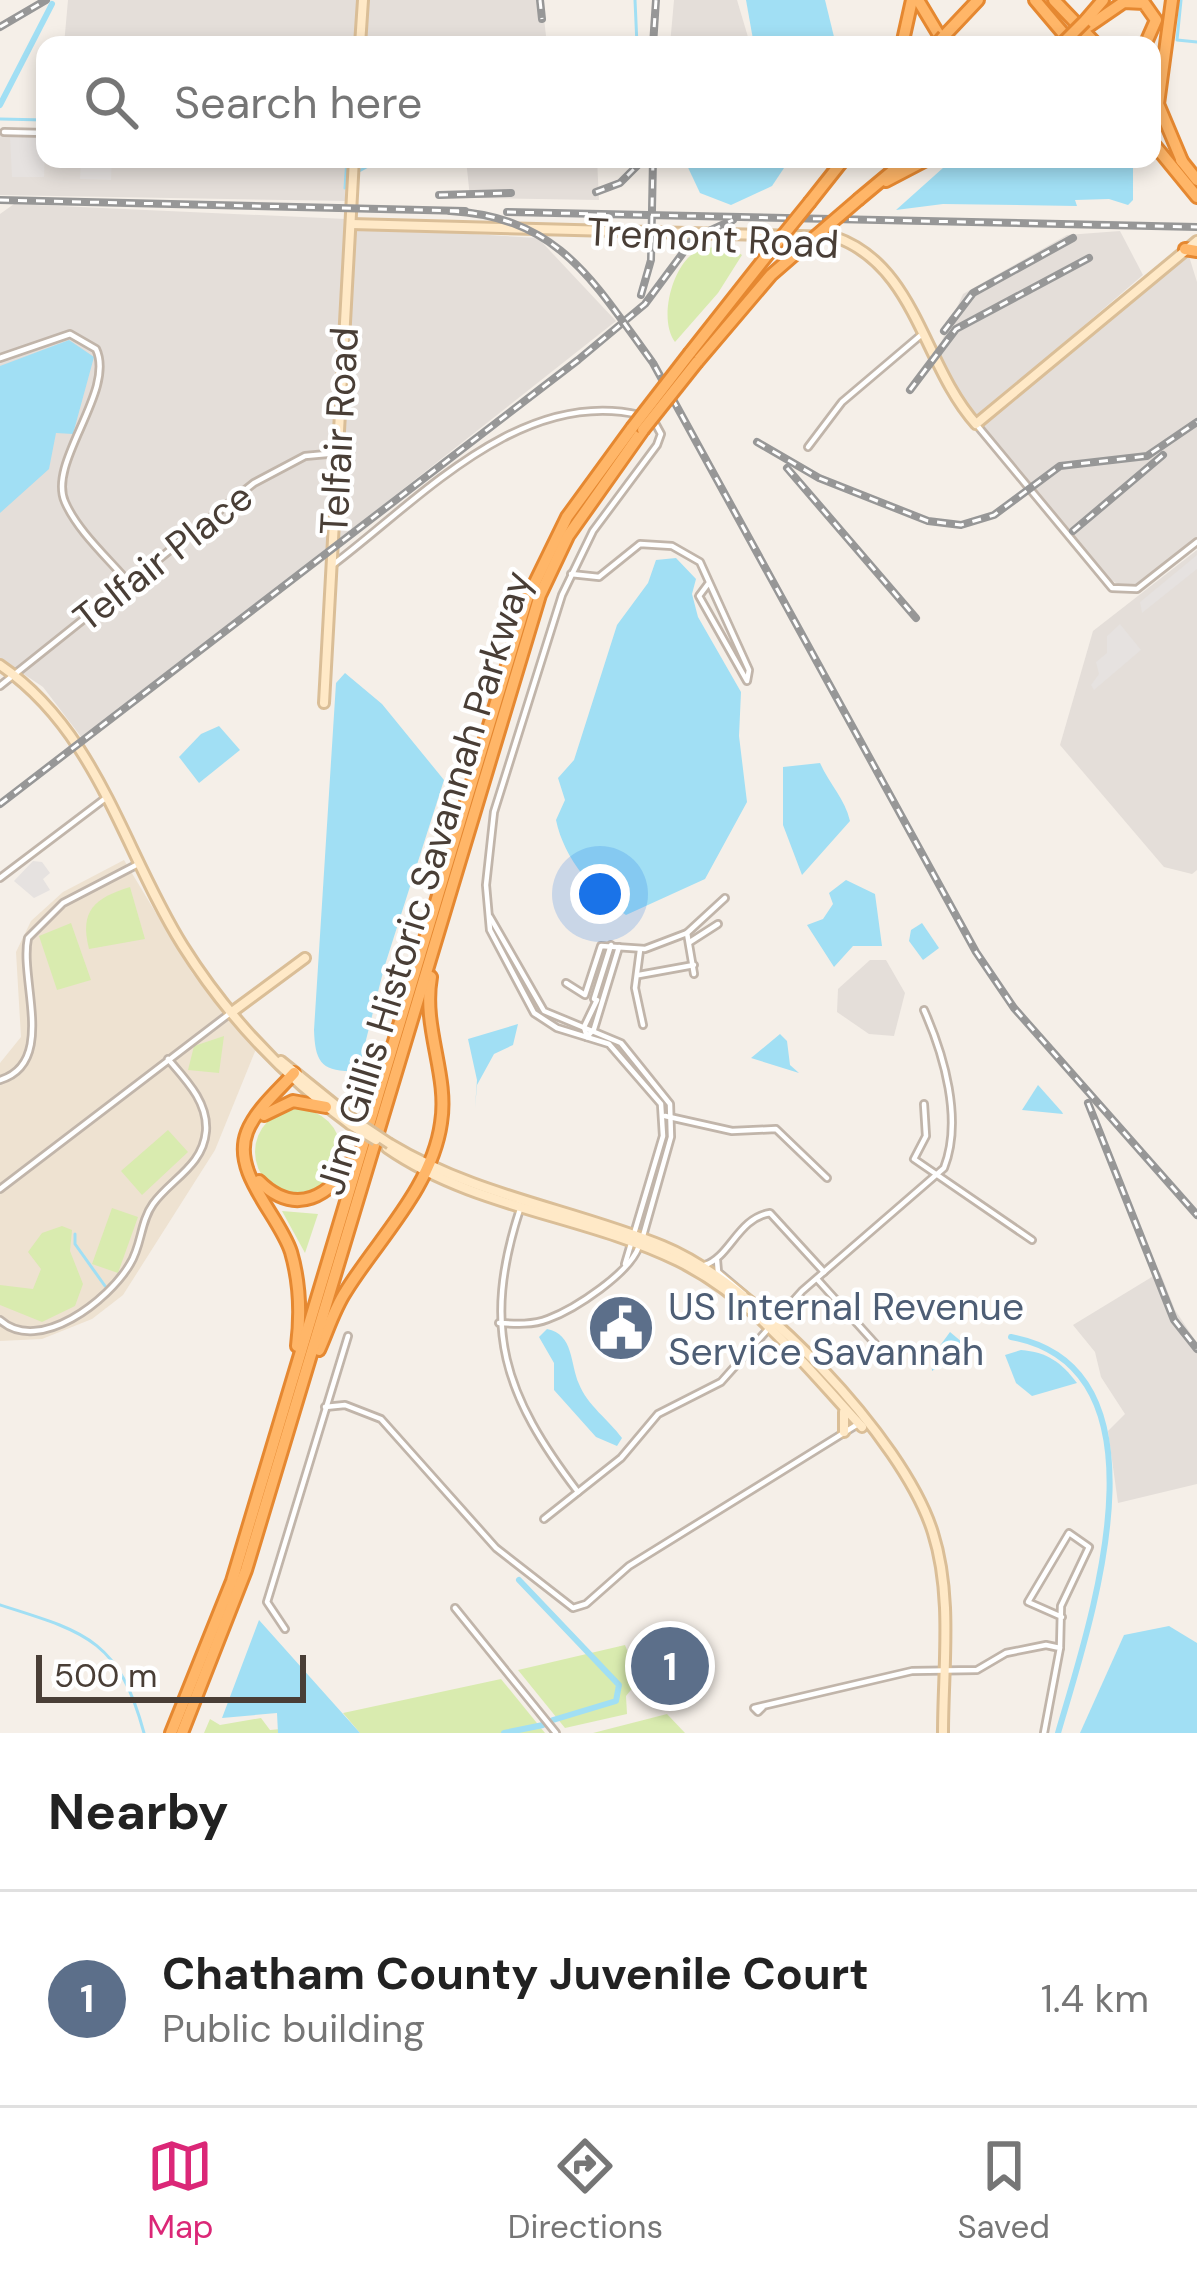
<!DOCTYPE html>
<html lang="en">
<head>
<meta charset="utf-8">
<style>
	body { margin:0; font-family:"DM Sans",sans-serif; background:#f2f2f2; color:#222 }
	.scale { position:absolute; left:36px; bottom:30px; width:270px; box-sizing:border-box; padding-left:12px; border:6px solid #493e36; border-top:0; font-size:33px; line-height:42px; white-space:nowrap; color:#493e36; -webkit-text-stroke:9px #fff; paint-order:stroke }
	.you { position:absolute; left:600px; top:894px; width:42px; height:42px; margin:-30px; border:9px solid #fff; border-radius:50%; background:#1a73e8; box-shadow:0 0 0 18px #1a73e833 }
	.badge { display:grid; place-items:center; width:78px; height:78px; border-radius:50%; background:#db2777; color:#fff; font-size:39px; font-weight:700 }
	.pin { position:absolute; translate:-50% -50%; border:6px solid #fff; box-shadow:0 3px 12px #0006 }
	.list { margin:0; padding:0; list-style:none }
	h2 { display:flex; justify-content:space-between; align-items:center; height:156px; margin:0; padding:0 48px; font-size:51px }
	h2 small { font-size:39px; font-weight:400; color:#767676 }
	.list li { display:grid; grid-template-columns:78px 1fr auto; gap:36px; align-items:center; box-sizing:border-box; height:216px; padding:0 48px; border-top:3px solid #e0e0e0 }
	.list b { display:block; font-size:45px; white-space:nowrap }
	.list p { margin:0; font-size:39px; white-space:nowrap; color:#767676 }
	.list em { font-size:39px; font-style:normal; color:#767676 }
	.icon { flex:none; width:66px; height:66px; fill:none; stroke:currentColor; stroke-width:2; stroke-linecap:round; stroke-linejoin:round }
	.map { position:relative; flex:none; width:1197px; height:1733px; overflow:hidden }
	.search { position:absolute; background:#fff; box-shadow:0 6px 18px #0003; left:36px; right:36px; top:36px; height:132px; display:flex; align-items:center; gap:30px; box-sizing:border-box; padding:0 42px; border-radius:24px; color:#767676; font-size:45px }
	.sheet { height:372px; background:#fff }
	nav { display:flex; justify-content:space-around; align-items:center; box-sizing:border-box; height:168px; border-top:3px solid #e0e0e0; background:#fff; font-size:33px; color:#767676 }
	nav a { display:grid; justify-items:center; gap:6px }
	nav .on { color:#db2777 }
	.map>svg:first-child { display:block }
</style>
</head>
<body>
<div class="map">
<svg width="1197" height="1733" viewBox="0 0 1197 1733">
	<rect width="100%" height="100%" fill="#f5efe8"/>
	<g fill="#e4ded9">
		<polygon points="68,0 360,0 357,45 64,45"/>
		<polygon points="365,0 542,0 546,36 554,45 363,45"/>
		<polygon points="674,0 737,0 748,37 745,45 670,45"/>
		<polygon points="45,128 45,159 350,159 348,201 0,195 0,129"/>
		<polygon points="466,159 597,159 599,200 470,198"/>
		<polygon points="14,204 346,219 328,549 82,738 43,687 0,658 0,214"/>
		<polygon points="353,227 538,238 616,321 336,542"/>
		<polygon points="1120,231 1143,275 977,417 935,356 963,294 1067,235"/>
		<polygon points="1188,253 1197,282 1197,537 1137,585 1122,587 1099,572 982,432 983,424"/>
		<polygon points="1197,550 1197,870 1192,874 1164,867 1060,745 1093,631"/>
		<polygon points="870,960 886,960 905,993 894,1036 869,1034 837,1012 838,989"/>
		<polygon points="1160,1272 1175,1310 1197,1343 1197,1484 1118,1503 1108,1431 1125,1414 1101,1377 1095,1352 1073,1325"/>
	</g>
	<polygon fill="#eee2d1" points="124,860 192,973 256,1049 215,1150 123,1295 92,1319 42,1339 0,1341 0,1063 21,1037 16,952 31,921 63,892"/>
	<g fill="#d9ebaf">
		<path d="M729,247L742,255L718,293L675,342C659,320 671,273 690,256C702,246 715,247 729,247Z"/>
		<path d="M130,887L145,939L89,949C79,910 95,898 130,887Z"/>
		<polygon points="71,923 91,980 57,990 39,936"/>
		<polygon points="224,1036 219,1073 188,1070 194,1046"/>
		<circle cx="298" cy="1152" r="43"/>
		<polygon points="168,1130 188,1152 142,1195 121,1171"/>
		<polygon points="112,1208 138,1217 118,1273 92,1264"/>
		<polygon points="282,1211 318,1214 305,1253"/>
		<polygon points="62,1226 72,1230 70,1251 83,1284 75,1306 42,1322 0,1305 0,1285 33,1289 41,1269 28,1252 42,1233"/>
		<polygon points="625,1645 639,1680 626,1696 627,1714 565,1728 518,1670"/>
		<polygon points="501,1679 545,1733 360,1733 343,1713"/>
		<polygon points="667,1714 685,1733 593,1733"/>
		<polygon points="261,1718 270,1730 281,1729 278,1733 204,1733 210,1719 220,1725"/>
	</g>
	<g fill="#e6e2e0">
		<polygon points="10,136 42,136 37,143 45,150 44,177 12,177"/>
		<polygon points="81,159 112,159 111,180 80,179"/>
		<polygon points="1197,555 1197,569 1142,613 1140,602"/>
		<polygon points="1120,624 1141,650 1094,690 1091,685 1099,674 1096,662 1107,653 1107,636"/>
		<polygon points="33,861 42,862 50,873 43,879 50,890 34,898 14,881"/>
	</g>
	<g fill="#a1dff4">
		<polygon points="746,0 825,0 836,45 754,45"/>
		<polygon points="684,159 790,159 772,186 731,205 700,193"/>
		<polygon points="953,159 1133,159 1133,200 1128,205 1109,199 1075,200 1077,206 943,204 896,210"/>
		<polygon points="69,340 94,357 73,434 56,433 49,469 0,513 0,366"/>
		<path d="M676,558L696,579L692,594L698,617L741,692L739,736L747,802L705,879L626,915C594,893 564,859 556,820L565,800L558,778L574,760L617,625L648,583L656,560Z"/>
		<path d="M345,673L382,704L444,780L384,968L360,1064L354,1071C321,1072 315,1061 314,1030L336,683Z"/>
		<polygon points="219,726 240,750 199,783 179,757 201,734"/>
		<path d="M820,763C830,785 845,799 850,821L802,875L783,825V767Z"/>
		<polygon points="846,880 875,894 882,946 853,946 834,967 807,925 823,919 833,904 829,893"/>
		<polygon points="922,923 939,948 923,960 909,941 911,930"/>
		<polygon points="518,1024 513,1045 494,1054 477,1085 475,1108 477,1080 468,1039"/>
		<polygon points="780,1034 787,1041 790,1065 799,1073 751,1058"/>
		<polygon points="1038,1085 1062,1112 1063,1114 1022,1110"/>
		<path d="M547,1329C574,1334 570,1364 579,1384C587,1405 609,1420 622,1438L617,1446L596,1437L554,1390V1363L539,1337Z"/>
		<polygon points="950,1332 969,1348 932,1371 931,1358"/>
		<path d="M1021,1350C1047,1352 1061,1362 1077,1383L1032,1396L1016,1383L1005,1355Z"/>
		<polygon points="259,1620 360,1733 278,1733 277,1713 222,1718"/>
		<polygon points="1169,1626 1197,1643 1197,1733 1080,1733 1124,1635"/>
	</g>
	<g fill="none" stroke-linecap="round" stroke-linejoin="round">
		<g stroke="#a1dff4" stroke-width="3">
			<polyline points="635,0 637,45"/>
			<polyline points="1181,0 1177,40 1197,42"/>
			<polyline points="0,119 45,120"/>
			<polyline points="359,171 381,159"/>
			<polyline points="345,188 347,159"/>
			<polyline points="75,1234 75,1244 105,1286"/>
			<path d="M0,1605C86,1632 119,1640 144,1733"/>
		</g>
		<g stroke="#a1dff4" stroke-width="6">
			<polyline points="0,105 52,4"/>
			<path d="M1011,1337C1179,1368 1088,1629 1058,1733"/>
			<polyline points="519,1580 619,1685 616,1701 553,1720"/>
			<polyline points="504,1733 543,1725"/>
		</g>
		<g stroke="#c1b5aa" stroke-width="10">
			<g id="street">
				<polyline points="4,132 45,133"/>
				<path d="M0,358L70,334L96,349C116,391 47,462 65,502C78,532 110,560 130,584"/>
				<polyline points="976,424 1112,588 1137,589 1197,542"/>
				<polyline points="808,447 842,402 921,335"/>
				<path d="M334,564C421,498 521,387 640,415"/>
				<polyline points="571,574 599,577 640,544 672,546 700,562 749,670 747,681 699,596 708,584"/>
				<polyline points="0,686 254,483 305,456 338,453"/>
				<polyline points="0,878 107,797"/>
				<polyline points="490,917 544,1011 621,1043 670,1104 671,1137 643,1236"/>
				<polyline points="687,933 694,974"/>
				<polyline points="690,942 718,924"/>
				<polyline points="640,950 635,988 643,1025"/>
				<polyline points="639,975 694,965"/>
				<polyline points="566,983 585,995 601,946 645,949 687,933 725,898"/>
				<polyline points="594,999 611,945"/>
				<polyline points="587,1037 594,1029 619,947"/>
				<polyline points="587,1037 584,1027 597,1000"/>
				<path d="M0,1080C57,1063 19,980 28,938L63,903L140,863"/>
				<polyline points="924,1104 926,1136 914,1159 1032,1240"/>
				<polyline points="665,1116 732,1131 776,1129 827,1178"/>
				<polyline points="0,1189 229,1014"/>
				<path d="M520,1209C481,1329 504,1395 578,1492"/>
				<polyline points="717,1260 718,1272 744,1294"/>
				<polyline points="625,1264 663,1136 661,1104 609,1044 557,1028 534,1013 490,930 486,885 494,812 562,595 593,531 657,445 661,434 655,423"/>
				<path d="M705,1265C730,1257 738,1218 770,1213L824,1272"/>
				<polyline points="817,1279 890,1360"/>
				<path d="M0,1320C39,1355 109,1300 130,1264C142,1245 140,1222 153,1204C171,1179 203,1166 206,1131C208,1102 186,1080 168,1059"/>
				<path d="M499,1323C516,1324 533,1325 548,1319C575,1309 630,1273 639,1246"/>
				<polyline points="325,1407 345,1405 381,1419 496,1548 573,1608 586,1604 629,1566 858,1424"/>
				<path d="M544,1519L621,1458L658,1414L721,1382L802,1291L944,1168C963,1120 944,1055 924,1010"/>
				<polyline points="455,1608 556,1733"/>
				<polyline points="285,1629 267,1602 348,1336"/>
				<polyline points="1060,1648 1061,1606 1089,1547 1069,1533 1028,1602 1062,1617"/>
				<polyline points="763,1707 758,1712 754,1708 912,1671 977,1670 1006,1653 1046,1645 1060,1648 1044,1733"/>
			</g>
		</g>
		<g stroke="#dabe97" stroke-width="14">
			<g id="secondary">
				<polyline points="360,45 363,0"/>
				<path d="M351,224L835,237C916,265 923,365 976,424L1197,241"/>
				<path d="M0,665C98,732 123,850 183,946C227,1016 285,1077 351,1125"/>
				<polyline points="324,703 354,159"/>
				<polyline points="232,1012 305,958"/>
				<polyline points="281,1061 354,1120"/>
				<path d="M390,1144C476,1196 572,1209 663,1246C754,1283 904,1438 933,1533C953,1596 943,1668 943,1733"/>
				<path d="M387,1148C475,1209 584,1215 678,1261C755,1299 805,1366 862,1427"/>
				<polyline points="844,1412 844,1432"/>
			</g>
		</g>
		<g stroke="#e58831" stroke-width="16">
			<g id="highway">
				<polyline points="918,0 945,45"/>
				<polyline points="1035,0 1073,45"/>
				<polyline points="1054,0 1097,45"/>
				<polyline points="1172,0 1158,104 1182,161"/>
				<polyline points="1085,21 1103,0"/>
				<polyline points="1089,26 1124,2 1144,3 1156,20 1145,45"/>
				<polyline points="944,36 978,0"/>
				<polyline points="902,45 912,0"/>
				<polyline points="1152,142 1197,197"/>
				<polyline points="1181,160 1197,180"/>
				<polyline points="886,181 928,159"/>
				<polyline points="859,199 907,159"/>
				<polyline points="810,202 844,159"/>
				<polyline points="1185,249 1197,251"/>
				<polyline points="690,353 772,249"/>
				<polyline points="697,362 771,275 802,248"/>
				<path d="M294,1073C279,1090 256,1109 247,1132C231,1173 279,1215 291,1252C300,1283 301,1314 297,1346"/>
				<polyline points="264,1115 293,1101 326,1107"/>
				<path d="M259,1181C296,1218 331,1196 353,1158"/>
				<path d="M319,1350C328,1330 334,1309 346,1291C379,1238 432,1187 441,1123C449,1075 422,1028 431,977"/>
				<polyline points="171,1733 232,1581 527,599 567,517 632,428"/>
				<polyline points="182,1733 246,1570 540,595 568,536 643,430"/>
			</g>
		</g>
		<use href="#street" stroke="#fff" stroke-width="4.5"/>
		<use href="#secondary" stroke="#ffe9c7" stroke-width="8"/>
		<use href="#highway" stroke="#ffb668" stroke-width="10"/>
		<g stroke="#979797" stroke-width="8">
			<g id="rail">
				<polyline points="540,0 542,19"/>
				<polyline points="0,27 46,0"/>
				<polyline points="653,45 656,0"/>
				<polyline points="596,192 620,183 644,159"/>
				<polyline points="439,195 511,193"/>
				<polyline points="0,200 465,211"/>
				<path d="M450,211C559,217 593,281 653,363L976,952L1014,1008L1197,1215"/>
				<polyline points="507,212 1197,227"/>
				<polyline points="641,295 651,260 653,159"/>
				<polyline points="944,331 973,293 1073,238"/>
				<polyline points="910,390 956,329 1089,258"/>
				<polyline points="757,442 819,478 928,521 961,525 994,515 1060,466 1147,456 1197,422"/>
				<polyline points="787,468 916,618"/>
				<polyline points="1073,531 1163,455"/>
				<polyline points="0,804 578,360 645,304 694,238 733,220"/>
				<polyline points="1088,1103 1174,1320 1197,1349"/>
			</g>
		</g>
		<use href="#rail" stroke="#fff" stroke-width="3" stroke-dasharray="9" stroke-linecap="butt"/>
		<g stroke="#dabe97" stroke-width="14" stroke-linecap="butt">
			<g id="secondary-bridge">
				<polyline points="354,1120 390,1144"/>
				<polyline points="351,1125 376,1140"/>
			</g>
		</g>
		<g stroke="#e58831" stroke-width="16" stroke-linecap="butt">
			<g id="highway-bridge">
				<polyline points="936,45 944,36"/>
				<polyline points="1061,45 1085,21"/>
				<polyline points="802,248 859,199"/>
				<polyline points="772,249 810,202"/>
				<polyline points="632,428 690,353"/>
				<polyline points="643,430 697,362"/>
			</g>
		</g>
		<use href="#secondary-bridge" stroke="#ffe9c7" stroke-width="8"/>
		<use href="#highway-bridge" stroke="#ffb668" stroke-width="10"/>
	</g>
	<defs>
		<g id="civic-disc" transform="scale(3.45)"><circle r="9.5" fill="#5c6f8a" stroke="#fff"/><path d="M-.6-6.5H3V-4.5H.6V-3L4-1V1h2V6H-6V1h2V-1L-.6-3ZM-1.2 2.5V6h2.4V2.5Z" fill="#fff"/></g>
	</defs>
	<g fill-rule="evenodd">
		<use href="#civic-disc" x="621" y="1328"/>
	</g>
	<g text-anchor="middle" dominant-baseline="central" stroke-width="9" stroke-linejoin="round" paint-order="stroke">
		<g font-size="39" fill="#493e36" stroke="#fff">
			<text transform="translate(713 238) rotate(3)">Tremont Road</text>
			<text transform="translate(339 431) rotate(-87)">Telfair Road</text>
			<text transform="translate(163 557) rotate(-38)">Telfair Place</text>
			<text transform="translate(424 883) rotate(-73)">Jim Gillis Historic Savannah Parkway</text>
		</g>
		<g font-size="39" fill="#4e5e75" stroke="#fff" text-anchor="start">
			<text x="668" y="1306">US Internal Revenue<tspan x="668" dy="45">Service Savannah</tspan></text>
		</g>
	</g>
</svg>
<div class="scale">500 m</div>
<div class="you"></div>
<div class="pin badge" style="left:670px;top:1666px;background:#5c6f8a">1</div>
<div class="search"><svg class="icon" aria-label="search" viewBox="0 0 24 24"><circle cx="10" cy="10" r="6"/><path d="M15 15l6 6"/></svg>Search here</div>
</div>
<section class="sheet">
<h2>Nearby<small></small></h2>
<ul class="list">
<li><span class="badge" style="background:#5c6f8a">1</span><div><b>Chatham County Juvenile Court</b><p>Public building</p></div><em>1.4 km</em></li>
</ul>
</section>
<nav>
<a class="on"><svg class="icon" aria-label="map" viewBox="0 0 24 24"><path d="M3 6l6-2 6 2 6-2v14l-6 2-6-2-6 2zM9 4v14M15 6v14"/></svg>Map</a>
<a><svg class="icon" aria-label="directions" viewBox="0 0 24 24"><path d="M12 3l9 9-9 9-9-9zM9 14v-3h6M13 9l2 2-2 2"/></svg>Directions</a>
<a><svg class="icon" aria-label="saved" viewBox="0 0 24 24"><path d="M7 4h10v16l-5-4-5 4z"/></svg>Saved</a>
</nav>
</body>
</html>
